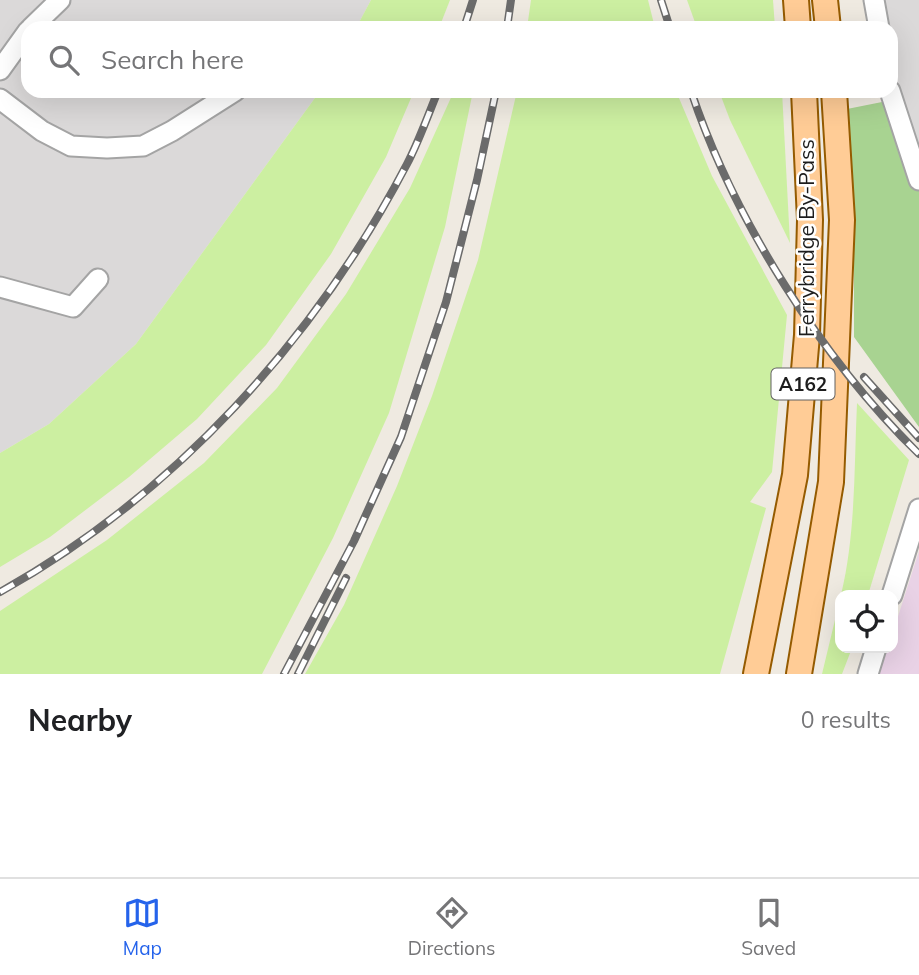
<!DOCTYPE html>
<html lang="en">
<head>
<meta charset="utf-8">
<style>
	body { margin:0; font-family:Mulish,sans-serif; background:#f6f6f6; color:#202124 }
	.controls { position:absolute; right:21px; bottom:21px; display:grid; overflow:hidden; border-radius:14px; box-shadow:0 7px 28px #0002 }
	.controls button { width:63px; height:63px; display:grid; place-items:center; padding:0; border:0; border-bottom:2px solid #e0e0e0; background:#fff; color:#202124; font:35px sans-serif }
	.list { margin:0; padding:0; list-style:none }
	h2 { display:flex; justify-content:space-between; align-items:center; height:91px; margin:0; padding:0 28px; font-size:30px }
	h2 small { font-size:23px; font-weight:400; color:#757577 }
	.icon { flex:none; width:38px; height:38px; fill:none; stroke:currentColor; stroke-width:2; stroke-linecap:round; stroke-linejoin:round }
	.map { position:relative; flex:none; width:919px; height:674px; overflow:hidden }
	.search { position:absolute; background:#fff; box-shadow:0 7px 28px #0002; left:21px; right:21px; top:21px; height:77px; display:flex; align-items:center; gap:18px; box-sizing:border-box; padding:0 24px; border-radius:21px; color:#757577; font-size:26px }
	.sheet { height:203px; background:#fff }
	nav { display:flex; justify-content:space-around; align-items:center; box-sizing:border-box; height:98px; border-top:2px solid #e0e0e0; background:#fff; font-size:19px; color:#757577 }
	nav a { display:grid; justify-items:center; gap:4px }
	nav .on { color:#2563eb }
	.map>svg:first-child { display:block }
</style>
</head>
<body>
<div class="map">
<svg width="919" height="674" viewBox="0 0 919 674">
	<rect width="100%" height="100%" fill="#efeae1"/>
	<g fill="#dbd9d9">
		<polygon points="0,0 371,0 356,28 28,28 28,91 320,91 136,344 49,424 0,453"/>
		<polygon points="874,0 919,0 919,180 891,91 891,28 879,28"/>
	</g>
	<polygon fill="#e9d2e6" points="919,551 919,674 879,674 888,648 893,648 893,632"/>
	<g fill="#ccefa1">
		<polygon points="371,0 450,0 439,28 356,28"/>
		<polygon points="531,0 648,0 655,28 527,28"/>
		<polygon points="687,0 773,0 775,28 697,28"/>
		<polygon points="320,91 414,91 386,157 331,254 266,345 197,419 129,477 50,537 0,567 0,453 49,424 136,344"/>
		<polygon points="454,91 473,91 445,227 389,413 333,538 262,674 0,674 0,611 107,540 204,463 277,388 346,294 410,188"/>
		<polygon points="517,91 676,91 712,176 787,315 772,472 750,502 766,508 720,674 305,674 344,605 397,486 432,396 478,260"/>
		<polygon points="719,91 782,91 790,243 730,120"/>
		<path d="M857,403L909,460L868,595H841C856,533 854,466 857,403Z"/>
		<polygon points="840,599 840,648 852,648 842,674 822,674"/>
	</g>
	<polygon fill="#a8d391" points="892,100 919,180 919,427 854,337 854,220 847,109"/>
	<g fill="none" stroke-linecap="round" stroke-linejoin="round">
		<g stroke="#a4a4a4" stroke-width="23">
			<g id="minor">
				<polyline points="874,0 879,28"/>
				<polyline points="31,28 60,0"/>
				<polyline points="0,70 28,31"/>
				<polyline points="890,91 919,180"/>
				<polyline points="0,99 42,131 71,146 107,148 143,146 172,131 235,91"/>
				<polyline points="0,287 73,307 98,279"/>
				<polyline points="892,595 919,509"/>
				<polyline points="868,674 876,648"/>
			</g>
		</g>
		<g stroke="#955b00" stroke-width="28">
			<g id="major">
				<polyline points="796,0 798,28"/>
				<polyline points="825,0 828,28"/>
				<polyline points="756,674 795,475 807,335 810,220 804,91"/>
				<polyline points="799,674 831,482 842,220 834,91"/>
			</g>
		</g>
		<use href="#minor" stroke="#fff" stroke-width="19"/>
		<use href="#major" stroke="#ffcc96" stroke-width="24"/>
		<g stroke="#6b6b6b" stroke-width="8">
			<g id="rail">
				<polyline points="661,0 670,28"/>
				<polyline points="464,28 473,0"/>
				<polyline points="507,28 511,0"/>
				<path d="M691,91C734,220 822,359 919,454"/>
				<polyline points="864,377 919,438"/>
				<path d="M0,592C174,495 315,340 407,164C419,141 428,115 438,91"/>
				<polyline points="284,674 354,541 401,437 446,302 477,180 496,91"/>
				<polyline points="298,674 346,578"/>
			</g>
		</g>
		<use href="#rail" stroke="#fff" stroke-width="5" stroke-dasharray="16" stroke-linecap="butt"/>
	</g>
	<g text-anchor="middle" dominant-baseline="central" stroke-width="5" stroke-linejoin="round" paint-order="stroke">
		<rect fill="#fff" stroke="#616161" stroke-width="2" x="771.5" y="368.5" width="63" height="31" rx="5"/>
		<g font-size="19" font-weight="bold" fill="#1d1d1d">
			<text x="803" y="384">A162</text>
		</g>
		<g font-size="21" fill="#1d1d1d" stroke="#fff">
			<text transform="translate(806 238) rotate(-90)">Ferrybridge By-Pass</text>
		</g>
	</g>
</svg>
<div class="controls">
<button><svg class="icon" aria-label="locate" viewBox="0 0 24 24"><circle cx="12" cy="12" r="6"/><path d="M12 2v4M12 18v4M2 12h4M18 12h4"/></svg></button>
</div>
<div class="search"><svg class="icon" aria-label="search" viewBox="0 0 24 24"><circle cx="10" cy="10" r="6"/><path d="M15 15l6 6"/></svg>Search here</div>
</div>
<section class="sheet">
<h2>Nearby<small>0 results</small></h2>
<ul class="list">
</ul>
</section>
<nav>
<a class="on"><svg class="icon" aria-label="map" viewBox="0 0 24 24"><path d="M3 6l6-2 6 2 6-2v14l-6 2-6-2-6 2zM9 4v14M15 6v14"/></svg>Map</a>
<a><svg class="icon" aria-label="directions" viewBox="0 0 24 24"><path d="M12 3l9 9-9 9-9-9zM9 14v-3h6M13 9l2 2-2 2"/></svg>Directions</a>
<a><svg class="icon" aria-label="saved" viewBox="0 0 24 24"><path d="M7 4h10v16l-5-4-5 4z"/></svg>Saved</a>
</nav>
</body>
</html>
